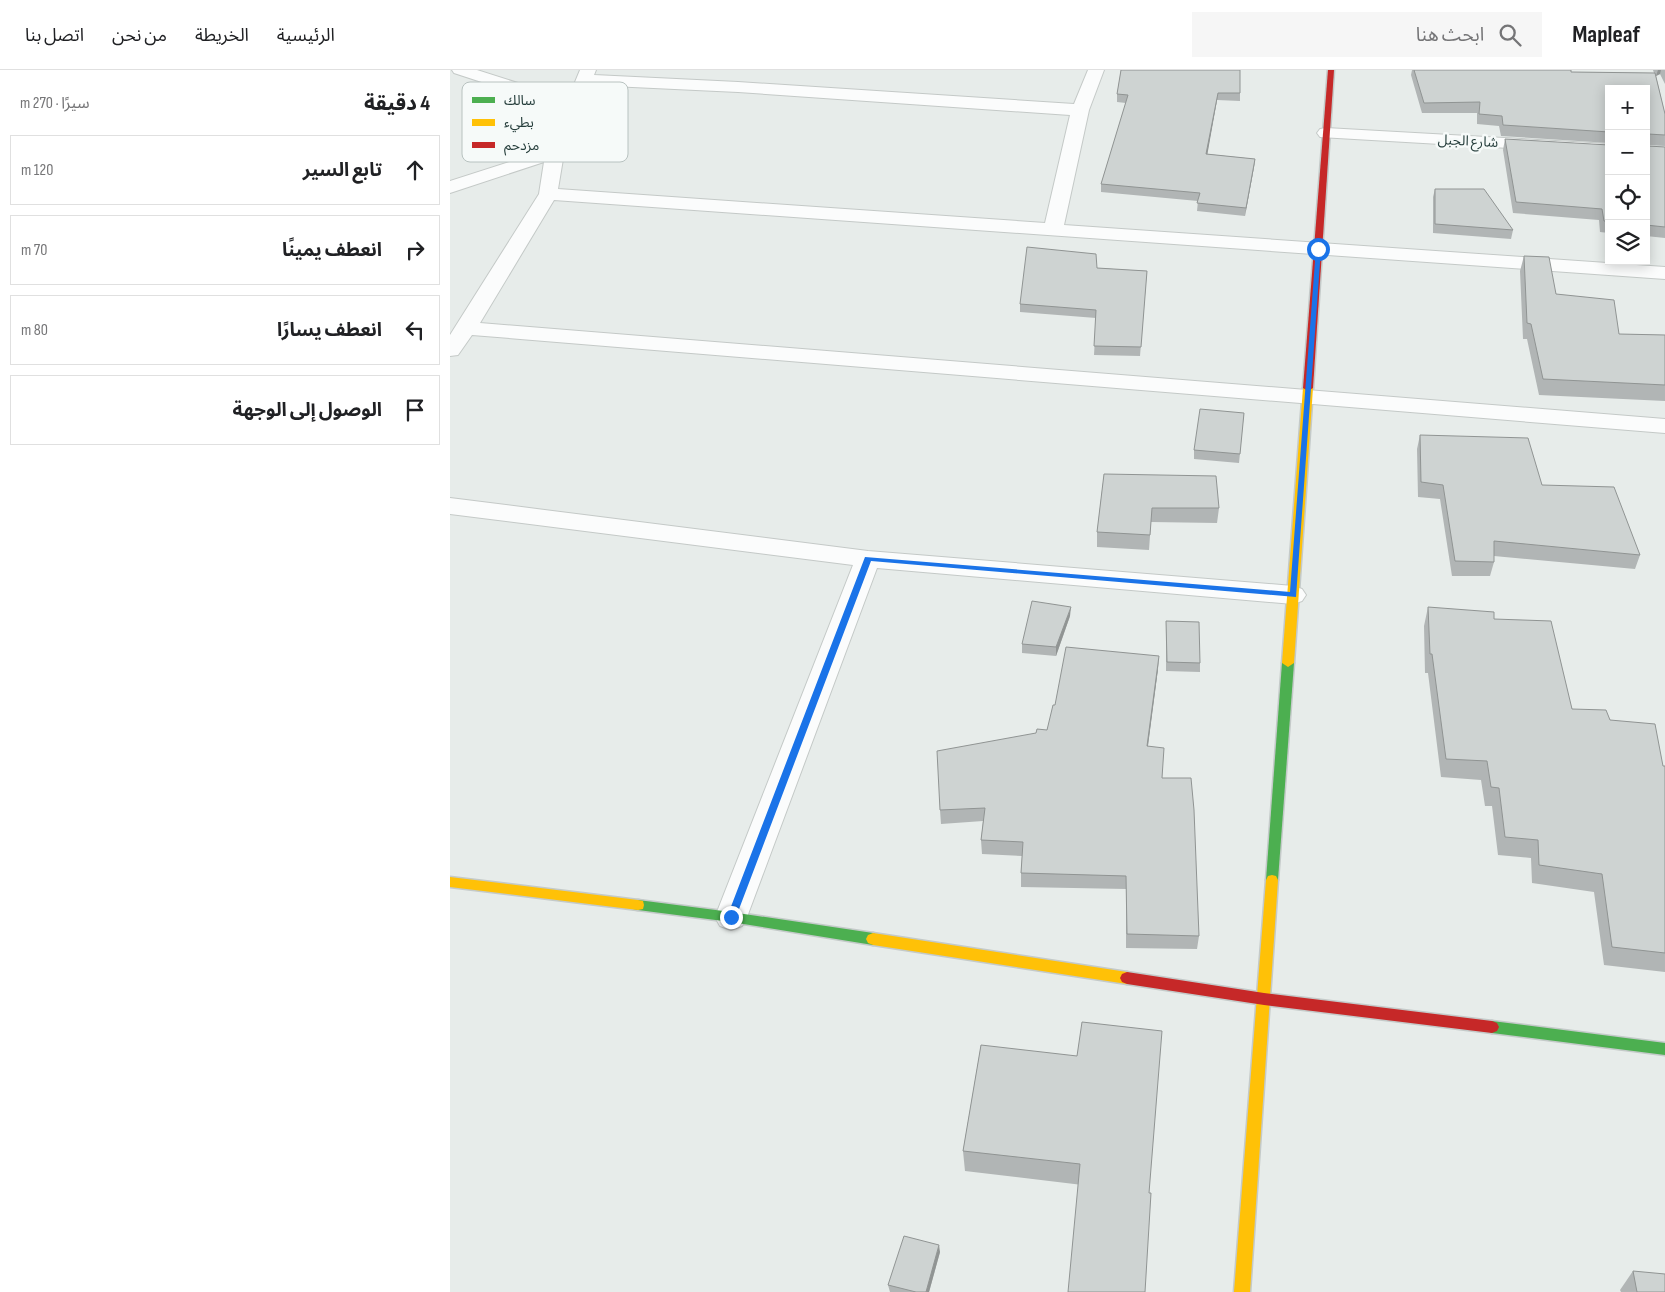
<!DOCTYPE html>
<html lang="ar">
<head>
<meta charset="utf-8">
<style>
	body { margin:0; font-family:"Sofia Sans Condensed","Noto Sans Arabic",sans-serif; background:#f6f6f6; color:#202124; direction:rtl }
	.controls { position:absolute; right:15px; top:15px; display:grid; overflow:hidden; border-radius:0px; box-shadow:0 2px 12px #0003 }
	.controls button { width:45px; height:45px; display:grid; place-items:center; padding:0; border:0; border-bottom:1px solid #e0e0e0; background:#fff; color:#202124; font:25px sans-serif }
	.stop { position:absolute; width:15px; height:15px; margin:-11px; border:4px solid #1a73e8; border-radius:50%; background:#fff }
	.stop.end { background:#1a73e8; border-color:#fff; box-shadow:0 1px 5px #0008 }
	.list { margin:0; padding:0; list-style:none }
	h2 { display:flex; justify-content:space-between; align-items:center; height:65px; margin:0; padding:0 20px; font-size:21px }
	h2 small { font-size:16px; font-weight:400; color:#757577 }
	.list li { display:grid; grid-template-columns:32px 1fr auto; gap:15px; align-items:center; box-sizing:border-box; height:70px; margin:0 10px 10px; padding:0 10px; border:1px solid #e0e0e0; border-radius:0px }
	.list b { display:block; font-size:19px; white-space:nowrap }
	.list em { font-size:16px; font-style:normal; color:#757577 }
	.icon { flex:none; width:28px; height:28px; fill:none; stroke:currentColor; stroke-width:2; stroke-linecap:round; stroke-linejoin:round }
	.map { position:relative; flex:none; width:1215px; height:1222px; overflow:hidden; direction:ltr }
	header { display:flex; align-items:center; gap:30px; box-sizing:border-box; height:70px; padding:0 25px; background:#fff; border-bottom:1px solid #e0e0e0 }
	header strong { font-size:24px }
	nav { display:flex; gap:28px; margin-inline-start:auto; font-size:18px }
	.search { width:350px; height:45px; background:#f6f6f6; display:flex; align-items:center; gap:12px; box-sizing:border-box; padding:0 18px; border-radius:0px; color:#757577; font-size:19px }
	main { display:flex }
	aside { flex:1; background:#fff }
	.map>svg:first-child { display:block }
</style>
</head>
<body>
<header>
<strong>Mapleaf</strong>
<div class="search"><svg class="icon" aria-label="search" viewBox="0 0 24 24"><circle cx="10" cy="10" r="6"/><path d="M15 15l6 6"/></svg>ابحث هنا</div>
<nav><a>الرئيسية</a><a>الخريطة</a><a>من نحن</a><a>اتصل بنا</a></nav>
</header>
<main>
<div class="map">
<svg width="1215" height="1222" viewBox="0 0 1215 1222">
	<rect width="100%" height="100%" fill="#e7ecea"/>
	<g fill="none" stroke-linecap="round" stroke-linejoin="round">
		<g stroke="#c4c9c7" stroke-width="2">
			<g id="street">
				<path d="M2,0H27L118,29L130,0H146L144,5L288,12L624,34L638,0H654L639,40L614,155L1215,197V209L104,130L30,253L1215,349V363L22,265L8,285L0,286V265L89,124L94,92L0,123V111L97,80L114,39L4,3ZM140,15L288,22L620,45L595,153L108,119L114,83Z"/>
				<polygon points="876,58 1159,74 1159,84 870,67 867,63 870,59"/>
				<polygon points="0,428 418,481 843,516 852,519 856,525 852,531 843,534 427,498 297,847 292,856 281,860 270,856 265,847 403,495 0,444"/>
			</g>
		</g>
		<g stroke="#c4cac9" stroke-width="3">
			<g id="fast">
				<polygon points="838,589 844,593 828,810 826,814 822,815 818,814 816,810 832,593"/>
				<polygon points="188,830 281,842 423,863 428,865 430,869 428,873 423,875 281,852 188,840 183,839 182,835 183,831"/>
				<polygon points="1042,951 1215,973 1215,985 1042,963 1037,961 1035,957 1037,953"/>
			</g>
		</g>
		<g stroke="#c4cac9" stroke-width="3">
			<g id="slow">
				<polygon points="858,315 863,318 844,593 838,597 832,593 853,318"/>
				<polygon points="822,805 826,806 828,810 800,1222 784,1222 816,810 818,806"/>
				<polygon points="0,807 188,830 193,831 194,835 193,839 188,840 0,817"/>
				<polygon points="423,863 677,902 682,904 684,908 682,912 677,914 423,875 418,873 416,869 418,865"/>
			</g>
		</g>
		<g stroke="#c4cac9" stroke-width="3">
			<g id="jam">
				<polygon points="878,0 884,0 863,318 858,321 853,318"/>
				<polygon points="677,902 814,923 1042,951 1047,953 1049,957 1047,961 1042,963 814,935 677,914 672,912 670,908 672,904"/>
			</g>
		</g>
		<use href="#street" fill="#fbfcfc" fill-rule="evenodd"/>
		<use href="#fast" fill="#4caf50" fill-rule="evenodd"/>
		<use href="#slow" fill="#ffc107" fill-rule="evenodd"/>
		<use href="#jam" fill="#c62828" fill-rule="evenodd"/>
	</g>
	<g fill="#b1b5b5">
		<polygon points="671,0 790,23 790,31 767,30 757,84 805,89 804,97 795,146 747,141 748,131 651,122 651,114 676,33 667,32 667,24"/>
		<polygon points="962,0 1121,0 1121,2 1204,3 1203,0 1215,0 1215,14 1210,4 1206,6 1215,44 1215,76 1198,75 1198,76 1215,77 1215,168 1196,166 1196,19 1159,19 1159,73 1051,66 1049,56 1027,54 1027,43 972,43 961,5"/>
		<polygon points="1055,69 1159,75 1159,163 1150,162 1149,150 1063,143 1053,80"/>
		<polygon points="985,119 1063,160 1061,169 983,163 983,127"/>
		<polygon points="1074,186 1106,224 1169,264 1215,265 1215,331 1089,325 1077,269 1073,269 1070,201"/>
		<polygon points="647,198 697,201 690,286 644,285 646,248 570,242 570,234"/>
		<polygon points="794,343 789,393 744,389 744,380"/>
		<polygon points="970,365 1092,415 1190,485 1185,499 1044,486 1044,492 1040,506 1002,506 990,429 968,427 967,379"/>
		<polygon points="654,404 769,438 767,453 701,452 699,480 647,477 647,462"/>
		<polygon points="978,537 1044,549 1122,639 1160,650 1213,696 1215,696 1215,902 1154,895 1144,822 1082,813 1081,788 1048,785 1042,736 1035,736 1031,710 991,707 978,603 975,603 974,556"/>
		<polygon points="620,546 606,586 572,583 572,574"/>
		<polygon points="716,551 750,593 750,602 716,601"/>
		<polygon points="708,599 698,676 712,708 749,866 747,879 676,878 676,819 571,817 571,803 572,786 532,784 531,770 533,751 491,754 490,740 586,663 597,660 605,635"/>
		<polygon points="531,975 699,1123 515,1101 513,1081"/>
		<polygon points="490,1182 479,1222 440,1222 438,1215"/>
		<polygon points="1183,1201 1215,1222 1171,1222 1170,1220"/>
	</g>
	<g fill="#909493">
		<polygon points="1208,0 1211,0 1210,4 1206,6"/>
		<polygon points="768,23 767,30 756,92 756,84"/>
		<polygon points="805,89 804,97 795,146 796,138"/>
		<polygon points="621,537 620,546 606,586 606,577"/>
		<polygon points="709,586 708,599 696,690 697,676"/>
		<polygon points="489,1175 490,1182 479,1222 476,1222"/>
	</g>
	<g fill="#ced3d2" stroke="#909493">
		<polygon points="671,0 790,0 790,23 768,23 756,84 805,89 796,138 747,133 750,123 651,114 678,25 667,24"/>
		<polygon points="964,0 1121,0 1121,2 1205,3 1215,44 1215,65 1198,64 1198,76 1215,77 1215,157 1196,155 1196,19 1159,19 1159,62 1053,55 1052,46 1029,44 1030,32 974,33"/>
		<polygon points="1055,69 1159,75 1159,151 1154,151 1152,139 1066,132"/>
		<polygon points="985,119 1034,119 1063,160 985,154"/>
		<polygon points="577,177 646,184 647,198 697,201 691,277 644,276 646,240 570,234"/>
		<polygon points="1074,186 1099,187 1106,224 1164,230 1169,264 1215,265 1215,315 1093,309 1081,254 1077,253"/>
		<polygon points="750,339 794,343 790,384 744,380"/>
		<polygon points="970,365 1078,368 1092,415 1164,417 1190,485 1044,471 1044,492 1005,491 993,415 971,412"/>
		<polygon points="654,404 766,406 769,438 702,438 700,465 647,462"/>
		<polygon points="582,531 621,537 606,577 572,574"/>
		<polygon points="978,537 1044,542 1044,549 1101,551 1122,639 1156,640 1160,650 1205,654 1213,696 1215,696 1215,883 1162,877 1152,804 1089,795 1088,770 1055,767 1049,718 1041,717 1037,691 996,689 982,584 980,584"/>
		<polygon points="716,551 749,552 750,593 717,592"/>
		<polygon points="616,577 709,586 697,676 714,678 712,708 741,708 744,740 749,866 677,864 676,806 571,803 573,772 531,770 535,738 490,740 487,681 586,663 587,659 597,660 603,635 605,635"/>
		<polygon points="632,952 712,961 699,1123 701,1123 695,1222 618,1222 630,1094 513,1081 531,975 627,986"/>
		<polygon points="454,1166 489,1175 476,1222 466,1222 438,1215"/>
		<polygon points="1183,1201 1215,1204 1215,1222 1187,1222"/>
	</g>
	<polygon fill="#1a73e8" points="866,178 871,179 846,527 421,491 286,847 281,851 278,850 277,847 415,487 840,522"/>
	<g text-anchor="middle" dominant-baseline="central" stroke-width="5" stroke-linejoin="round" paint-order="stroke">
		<g font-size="14" fill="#263e3c" stroke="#f6faf9">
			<text transform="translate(1018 71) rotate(3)">شارع الجبل</text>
		</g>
	</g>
	<rect x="12" y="12" width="166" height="80" rx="8" fill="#f6faf9" stroke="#b8c2c0" stroke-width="1"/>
	<rect x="22" y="27" width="23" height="6" fill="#4caf50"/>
	<rect x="22" y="49" width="23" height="7" fill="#ffc107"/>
	<rect x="22" y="72" width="23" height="6" fill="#c62828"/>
	<g font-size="14" fill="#263e3c">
		<text x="54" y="35">سالك</text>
		<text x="54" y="57">بطيء</text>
		<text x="54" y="80">مزدحم</text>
	</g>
</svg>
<div class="controls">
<button>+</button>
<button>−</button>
<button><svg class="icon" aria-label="locate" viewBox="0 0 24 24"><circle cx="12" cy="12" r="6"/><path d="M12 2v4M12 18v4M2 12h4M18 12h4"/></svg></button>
<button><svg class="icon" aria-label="layers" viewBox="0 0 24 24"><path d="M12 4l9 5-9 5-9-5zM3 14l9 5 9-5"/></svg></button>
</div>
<div class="stop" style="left:868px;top:179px"></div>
<div class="stop end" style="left:281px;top:847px"></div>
</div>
<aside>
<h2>4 دقيقة<small>سيرًا · 270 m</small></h2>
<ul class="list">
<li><svg class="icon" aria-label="ahead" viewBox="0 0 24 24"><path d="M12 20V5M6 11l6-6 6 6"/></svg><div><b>تابع السير</b></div><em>120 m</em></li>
<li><svg class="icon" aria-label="right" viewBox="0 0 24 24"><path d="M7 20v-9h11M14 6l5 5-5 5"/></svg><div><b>انعطف يمينًا</b></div><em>70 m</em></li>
<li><svg class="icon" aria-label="left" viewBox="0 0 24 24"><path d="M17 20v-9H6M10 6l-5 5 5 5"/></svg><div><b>انعطف يسارًا</b></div><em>80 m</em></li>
<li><svg class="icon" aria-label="arrive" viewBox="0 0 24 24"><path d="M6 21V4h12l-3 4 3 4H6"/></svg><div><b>الوصول إلى الوجهة</b></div></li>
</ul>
</aside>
</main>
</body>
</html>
